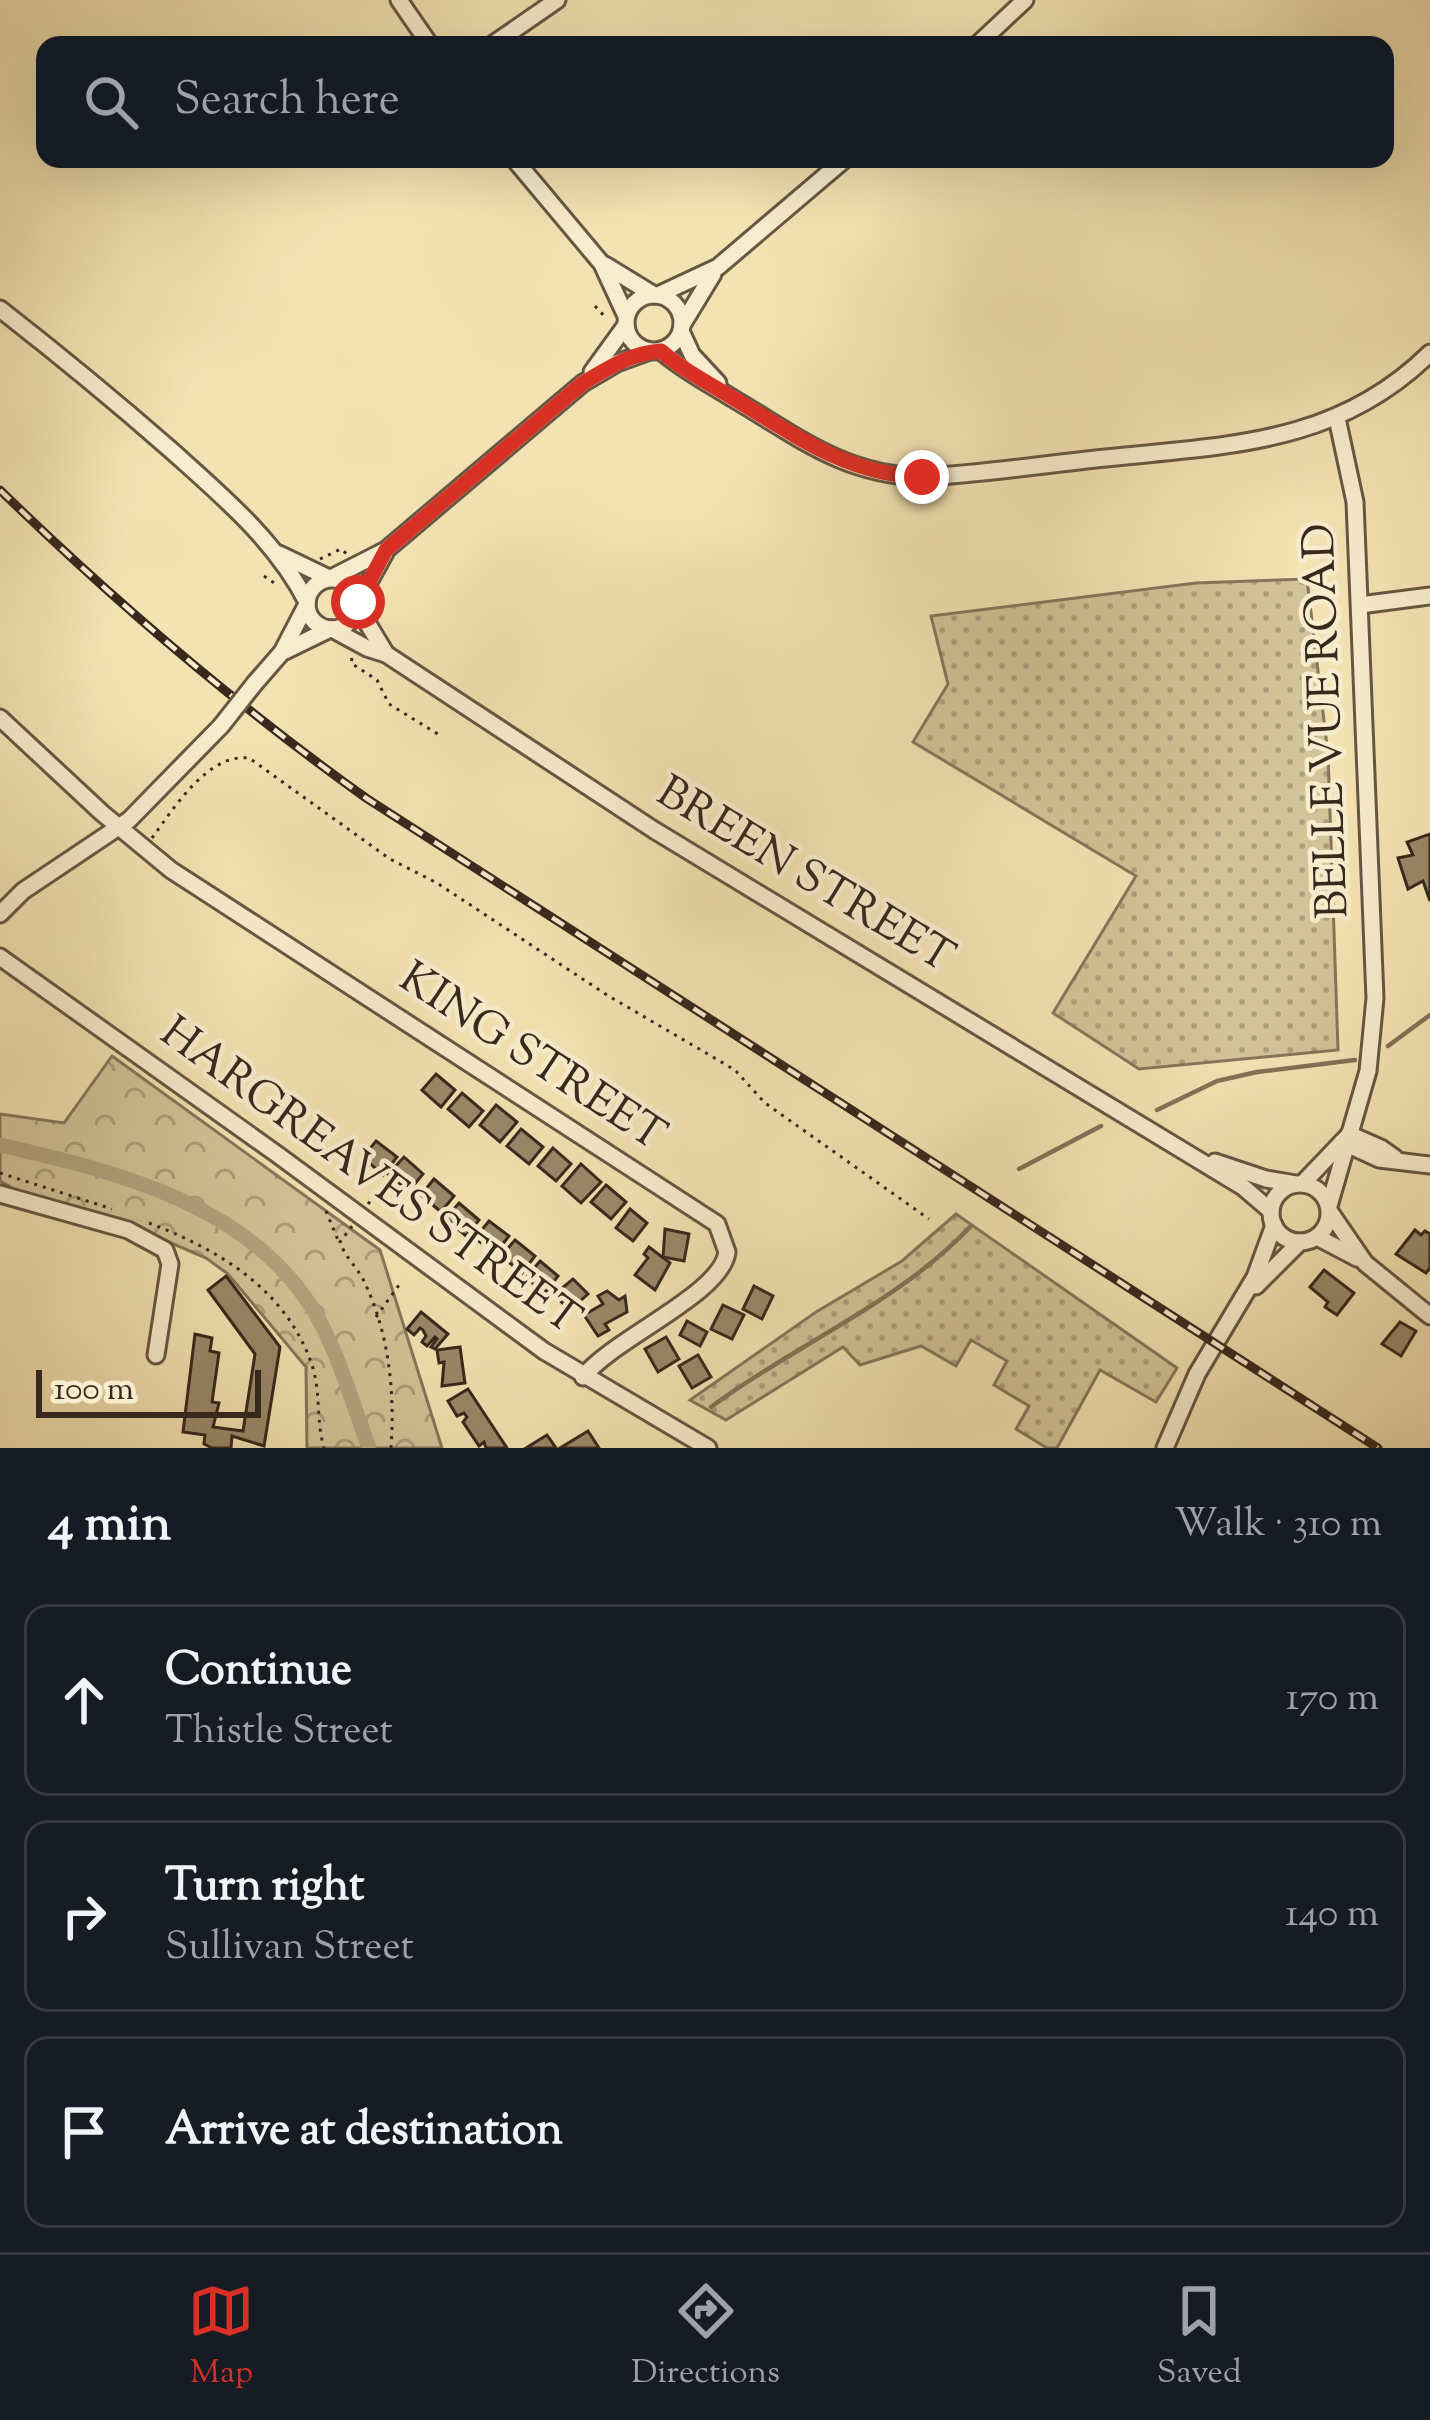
<!DOCTYPE html>
<html lang="en">
<head>
<meta charset="utf-8">
<style>
	body { margin:0; font-family:"Sorts Mill Goudy",serif; background:#20242c; color:#f1f3f6 }
	.scale { position:absolute; left:36px; bottom:30px; width:225px; box-sizing:border-box; padding-left:12px; border:6px solid #38291c; border-top:0; font-size:33px; line-height:42px; white-space:nowrap; color:#38291c; -webkit-text-stroke:9px #f7eccd; paint-order:stroke }
	.stop { position:absolute; width:36px; height:36px; margin:-27px; border:9px solid #d93025; border-radius:50%; background:#fff }
	.stop.end { background:#d93025; border-color:#fff; box-shadow:0 3px 12px #0008 }
	.list { margin:0; padding:0; list-style:none }
	h2 { display:flex; justify-content:space-between; align-items:center; height:156px; margin:0; padding:0 48px; font-size:51px }
	h2 small { font-size:39px; font-weight:400; color:#9ea1a6 }
	.list li { display:grid; grid-template-columns:78px 1fr auto; gap:36px; align-items:center; box-sizing:border-box; height:192px; margin:0 24px 24px; padding:0 24px; border:3px solid #363941; border-radius:24px }
	.list b { display:block; font-size:45px; white-space:nowrap }
	.list p { margin:0; font-size:39px; white-space:nowrap; color:#9ea1a6 }
	.list em { font-size:39px; font-style:normal; color:#9ea1a6 }
	.icon { flex:none; width:66px; height:66px; fill:none; stroke:currentColor; stroke-width:2; stroke-linecap:round; stroke-linejoin:round }
	.map { position:relative; flex:none; width:1430px; height:1448px; overflow:hidden }
	.search { position:absolute; background:#171b24; box-shadow:0 12px 48px #0002; left:36px; right:36px; top:36px; height:132px; display:flex; align-items:center; gap:30px; box-sizing:border-box; padding:0 42px; border-radius:24px; color:#9ea1a6; font-size:45px }
	.sheet { height:804px; background:#171b24 }
	nav { display:flex; justify-content:space-around; align-items:center; box-sizing:border-box; height:168px; border-top:3px solid #363941; background:#171b24; font-size:33px; color:#9ea1a6 }
	nav a { display:grid; justify-items:center; gap:6px }
	nav .on { color:#d93025 }
	.map>svg:first-child { display:block }
</style>
</head>
<body>
<div class="map">
<svg width="1430" height="1448" viewBox="0 0 1430 1448">
	<defs>
		<pattern id="grass-dots" width="8" height="8" patternUnits="userSpaceOnUse" patternTransform="scale(3)"><rect width="8" height="8" fill="#d3c398"/><path d="M2 2h.1M6 6h.1" fill="none" stroke="#ac9e7b" stroke-width="1.8" stroke-linecap="round"/></pattern>
		<pattern id="park-crowns" width="20" height="18" patternUnits="userSpaceOnUse" patternTransform="scale(3)"><rect width="20" height="18" fill="#d3c398"/><path d="M2 6a3 3 0 1 1 6 0M12 15a3 3 0 1 1 6 0" fill="none" stroke="#ac9e7b"/></pattern>
	</defs>
	<rect width="100%" height="100%" fill="#f3e2b2"/>
	<filter id="stains"><feTurbulence type="fractalNoise" baseFrequency=".00167" numOctaves="4"/><feColorMatrix values="0 0 0 0 .2 0 0 0 0 .09 0 0 0 0 .02 0 0 0 .5 -.17"/></filter>
	<radialGradient id="worn" r=".72"><stop offset=".6" stop-color="#630" stop-opacity="0"/><stop offset="1" stop-color="#630" stop-opacity=".3"/></radialGradient>
	<g fill="url(#grass-dots)" stroke="#86765a" stroke-width="3">
		<polygon points="1307,579 1328,754 1338,1050 1139,1069 1053,1013 1136,876 913,742 948,684 931,616 1196,583"/>
		<polygon points="956,1214 1177,1368 1156,1402 1100,1370 1057,1448 1047,1448 1016,1429 1029,1406 994,1385 1007,1361 971,1340 956,1366 921,1346 860,1365 843,1347 726,1420 690,1400 816,1312 902,1261"/>
	</g>
	<polygon fill="url(#park-crowns)" stroke="#86765a" stroke-width="3" points="112,1056 380,1250 442,1448 307,1448 306,1367 228,1274 206,1258 132,1226 21,1193 0,1181 0,1114 64,1123"/>
	<g fill="none" stroke-linecap="round" stroke-linejoin="round">
		<g stroke="#827257" stroke-width="4.5">
			<polyline points="1388,1046 1430,1015"/>
			<polyline points="1157,1110 1217,1081 1257,1072 1355,1060"/>
			<polyline points="1019,1169 1101,1126"/>
			<path d="M711,1407C796,1344 897,1304 970,1227"/>
		</g>
		<path stroke="#b3a37f" stroke-width="15" d="M0,1145C115,1171 255,1205 318,1318C340,1358 353,1405 369,1448"/>
	</g>
	<g fill="#99896a" stroke="#38291c" stroke-width="3">
		<polygon points="1430,834 1430,901 1423,881 1408,889 1398,858 1413,855 1407,842"/>
		<polygon points="436,1074 455,1090 441,1107 422,1090"/>
		<polygon points="462,1093 483,1111 469,1127 448,1109"/>
		<polygon points="496,1105 517,1122 500,1142 480,1125"/>
		<polygon points="521,1129 543,1147 529,1164 507,1146"/>
		<polygon points="376,1141 397,1157 383,1175 363,1157"/>
		<polygon points="553,1148 571,1164 556,1181 538,1166"/>
		<polygon points="404,1157 423,1174 409,1191 388,1174"/>
		<polygon points="581,1164 601,1182 581,1203 562,1186"/>
		<polygon points="434,1179 454,1196 441,1212 421,1195"/>
		<polygon points="606,1185 626,1202 611,1219 591,1202"/>
		<polygon points="459,1203 479,1220 466,1236 446,1218"/>
		<polygon points="630,1209 647,1223 633,1241 616,1228"/>
		<polygon points="489,1221 509,1236 495,1254 475,1238"/>
		<polygon points="665,1229 689,1234 684,1261 663,1257"/>
		<polygon points="1415,1230 1421,1235 1425,1231 1430,1234 1430,1268 1426,1273 1396,1254"/>
		<polygon points="515,1240 535,1256 522,1273 501,1256"/>
		<polygon points="649,1247 670,1263 655,1290 635,1275 648,1258 644,1254"/>
		<polygon points="540,1261 558,1276 545,1293 526,1278"/>
		<polygon points="1324,1270 1354,1293 1337,1315 1325,1307 1328,1302 1310,1287"/>
		<polygon points="226,1276 280,1347 264,1446 232,1436 231,1448 212,1448 204,1444 205,1435 183,1432 195,1334 212,1338 210,1351 219,1353 212,1402 219,1403 213,1427 243,1431 255,1354 208,1290"/>
		<polygon points="573,1279 588,1294 569,1311 555,1294"/>
		<polygon points="754,1286 773,1296 762,1319 743,1309"/>
		<polygon points="607,1291 619,1300 625,1296 627,1312 605,1324 609,1330 598,1336 584,1315 603,1304 598,1296"/>
		<polygon points="723,1305 744,1315 732,1339 711,1329"/>
		<polygon points="421,1312 448,1334 435,1349 431,1347 437,1339 435,1337 427,1346 422,1342 426,1336 423,1330 420,1328 414,1335 407,1329"/>
		<polygon points="687,1321 707,1332 700,1346 680,1335"/>
		<polygon points="1400,1322 1416,1331 1401,1356 1382,1344"/>
		<polygon points="666,1337 679,1359 658,1372 645,1349"/>
		<polygon points="460,1347 465,1383 442,1386 444,1362 439,1363 437,1350"/>
		<polygon points="698,1355 711,1377 692,1388 679,1366"/>
		<polygon points="468,1389 507,1448 486,1448 484,1442 479,1446 463,1422 467,1417 464,1413 457,1416 448,1401"/>
		<polygon points="588,1431 599,1448 560,1448"/>
		<polygon points="547,1435 556,1448 526,1448"/>
	</g>
	<g fill="none" stroke-linecap="round" stroke-linejoin="round">
		<g stroke="#675742" stroke-width="21">
			<g id="minor">
				<polyline points="399,0 430,45"/>
				<polyline points="492,45 557,0"/>
				<polyline points="977,45 1025,0"/>
				<polyline points="514,159 602,264 626,316"/>
				<polyline points="605,265 654,295"/>
				<circle cx="654" cy="323" r="28"/>
				<polyline points="658,295 718,267 845,159"/>
				<path d="M0,309C59,355 116,402 172,451C222,496 276,541 307,602"/>
				<polyline points="682,325 713,274"/>
				<polyline points="681,331 692,355 718,383"/>
				<path d="M661,351C683,370 708,383 732,398C797,436 843,475 922,477C984,474 1045,464 1106,458C1227,445 1337,445 1430,353"/>
				<polyline points="592,372 626,325"/>
				<polyline points="279,554 329,578"/>
				<polyline points="331,578 386,550 583,383 617,363 650,351"/>
				<circle cx="332" cy="604" r="25"/>
				<polyline points="358,602 385,553"/>
				<polyline points="1360,605 1430,596"/>
				<polyline points="357,606 386,654"/>
				<polyline points="332,629 367,648 386,654 654,830 1243,1187 1271,1211"/>
				<polyline points="285,651 330,629"/>
				<polyline points="255,683 282,652 307,604"/>
				<path d="M0,718L102,813L171,870L717,1224L727,1252C722,1294 614,1338 583,1377"/>
				<polyline points="0,914 23,891 129,820 221,726"/>
				<polyline points="0,957 278,1155 544,1351 708,1448"/>
				<polyline points="1349,1134 1381,1148 1395,1158"/>
				<polyline points="1342,1142 1379,1159 1430,1165"/>
				<polyline points="1215,1162 1266,1179 1296,1184"/>
				<polyline points="1303,1183 1346,1138"/>
				<circle cx="1300" cy="1213" r="29"/>
				<polyline points="0,1194 128,1230 165,1250 170,1264 156,1355"/>
				<polyline points="1329,1206 1368,1071 1375,998 1355,502 1337,418"/>
				<polyline points="1330,1212 1365,1263 1430,1316"/>
				<polyline points="1317,1237 1357,1258"/>
				<polyline points="1256,1286 1300,1242"/>
				<polyline points="1165,1448 1197,1374 1255,1277 1274,1225"/>
			</g>
		</g>
		<g stroke="#38291c" stroke-width="3" stroke-dasharray="3 6" stroke-linecap="butt">
			<polyline points="595,306 606,318"/>
			<polyline points="320,559 341,549 348,555"/>
			<polyline points="264,576 277,585"/>
			<polyline points="352,658 351,663 377,680 389,704 441,736"/>
			<path d="M152,838C174,808 208,753 249,758L390,859L437,883L607,995L735,1070L765,1103L929,1219"/>
			<polyline points="0,1173 112,1209"/>
			<polyline points="368,1204 379,1190"/>
			<polyline points="326,1211 338,1240"/>
			<path d="M149,1223C219,1250 286,1289 312,1365C321,1392 316,1422 324,1448"/>
			<path d="M352,1226L340,1242C345,1257 357,1267 364,1281C389,1333 395,1392 391,1448"/>
			<polyline points="376,1317 399,1285"/>
		</g>
		<use href="#minor" stroke="#f7eccd" stroke-width="15"/>
		<g stroke="#38291c" stroke-width="9">
			<path id="rail" d="M0,490C114,601 236,705 366,798L1378,1448"/>
		</g>
		<use href="#rail" stroke="#f7eccd" stroke-width="4.5" stroke-dasharray="14" stroke-linecap="butt"/>
		<g stroke="#675742" stroke-width="21" stroke-linecap="butt">
			<polyline id="minor-bridge" points="221,726 255,683"/>
		</g>
		<use href="#minor-bridge" stroke="#f7eccd" stroke-width="15"/>
	</g>
	<g fill="none" stroke-linecap="round" stroke-linejoin="round">
		<path stroke="#d93025" stroke-width="15" d="M358,602L386,550L583,383C608,368 631,353 661,351C683,370 708,383 733,398C795,435 847,475 922,477"/>
	</g>
	<g text-anchor="middle" dominant-baseline="central" stroke-width="9" stroke-linejoin="round" paint-order="stroke">
		<g font-size="45" fill="#38291c" stroke="#f7eccd">
			<text transform="translate(1329 721) rotate(-92)">BELLE VUE ROAD</text>
			<text transform="translate(804 877) rotate(31)">BREEN STREET</text>
			<text transform="translate(531 1059) rotate(33)">KING STREET</text>
			<text transform="translate(369 1178) rotate(36)">HARGREAVES STREET</text>
		</g>
	</g>
	<rect width="100%" height="100%" filter="url(#stains)"/>
	<rect width="100%" height="100%" fill="url(#worn)"/>
</svg>
<div class="scale">100 m</div>
<div class="stop" style="left:358px;top:602px"></div>
<div class="stop end" style="left:922px;top:477px"></div>
<div class="search"><svg class="icon" aria-label="search" viewBox="0 0 24 24"><circle cx="10" cy="10" r="6"/><path d="M15 15l6 6"/></svg>Search here</div>
</div>
<section class="sheet">
<h2>4 min<small>Walk · 310 m</small></h2>
<ul class="list">
<li><svg class="icon" aria-label="ahead" viewBox="0 0 24 24"><path d="M12 20V5M6 11l6-6 6 6"/></svg><div><b>Continue</b><p>Thistle Street</p></div><em>170 m</em></li>
<li><svg class="icon" aria-label="right" viewBox="0 0 24 24"><path d="M7 20v-9h11M14 6l5 5-5 5"/></svg><div><b>Turn right</b><p>Sullivan Street</p></div><em>140 m</em></li>
<li><svg class="icon" aria-label="arrive" viewBox="0 0 24 24"><path d="M6 21V4h12l-3 4 3 4H6"/></svg><div><b>Arrive at destination</b></div></li>
</ul>
</section>
<nav>
<a class="on"><svg class="icon" aria-label="map" viewBox="0 0 24 24"><path d="M3 6l6-2 6 2 6-2v14l-6 2-6-2-6 2zM9 4v14M15 6v14"/></svg>Map</a>
<a><svg class="icon" aria-label="directions" viewBox="0 0 24 24"><path d="M12 3l9 9-9 9-9-9zM9 14v-3h6M13 9l2 2-2 2"/></svg>Directions</a>
<a><svg class="icon" aria-label="saved" viewBox="0 0 24 24"><path d="M7 4h10v16l-5-4-5 4z"/></svg>Saved</a>
</nav>
</body>
</html>
